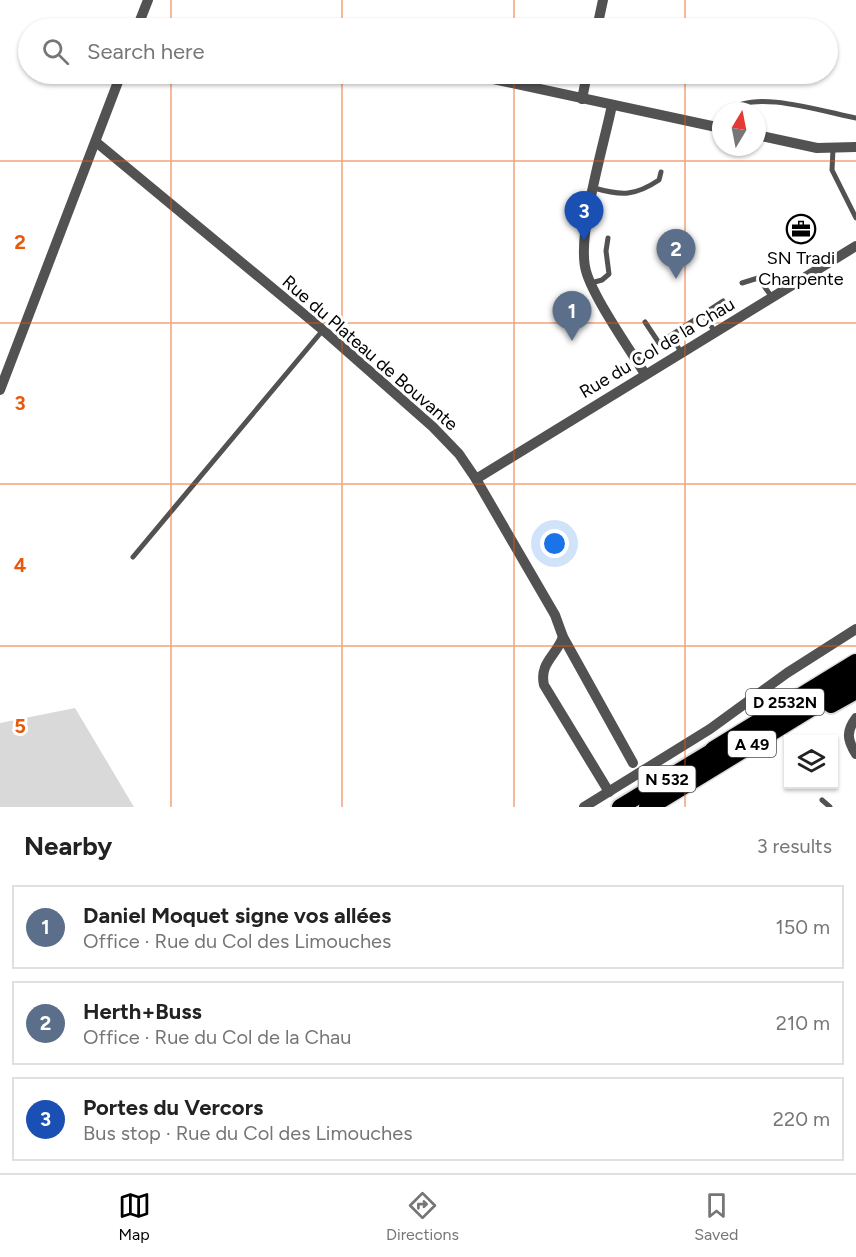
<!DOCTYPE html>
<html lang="en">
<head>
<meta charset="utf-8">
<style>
	body { margin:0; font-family:Figtree,sans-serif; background:#f2f2f2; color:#222 }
	.controls { position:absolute; right:18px; bottom:18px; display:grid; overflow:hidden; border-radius:0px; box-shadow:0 2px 4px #0004 }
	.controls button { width:54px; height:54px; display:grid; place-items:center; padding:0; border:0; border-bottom:2px solid #e0e0e0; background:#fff; color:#222; font:30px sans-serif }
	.compass { position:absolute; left:712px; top:102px; width:54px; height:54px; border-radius:50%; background:#fff; box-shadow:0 2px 4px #0004; rotate:10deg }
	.you { position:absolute; left:555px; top:544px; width:21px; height:21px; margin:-15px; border:4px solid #fff; border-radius:50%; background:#1a73e8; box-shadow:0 0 0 9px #1a73e833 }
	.badge { display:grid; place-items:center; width:39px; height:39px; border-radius:50%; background:#000; color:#fff; font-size:20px; font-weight:700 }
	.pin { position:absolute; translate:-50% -50px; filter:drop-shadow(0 2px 3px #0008) }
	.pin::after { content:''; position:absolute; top:32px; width:21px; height:18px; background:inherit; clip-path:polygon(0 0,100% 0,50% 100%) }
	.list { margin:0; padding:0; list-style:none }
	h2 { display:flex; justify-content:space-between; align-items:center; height:78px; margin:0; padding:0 24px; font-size:26px }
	h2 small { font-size:20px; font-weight:400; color:#767676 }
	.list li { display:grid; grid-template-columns:39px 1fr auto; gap:18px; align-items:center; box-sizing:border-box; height:84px; margin:0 12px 12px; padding:0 12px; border:2px solid #e0e0e0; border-radius:0px }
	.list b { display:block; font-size:22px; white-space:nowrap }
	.list p { margin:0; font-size:20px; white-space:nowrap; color:#767676 }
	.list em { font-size:20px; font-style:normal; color:#767676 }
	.icon { flex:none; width:33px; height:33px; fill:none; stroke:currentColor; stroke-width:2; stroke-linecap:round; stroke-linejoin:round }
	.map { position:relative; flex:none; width:856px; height:807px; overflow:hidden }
	.search { position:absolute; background:#fff; box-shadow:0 2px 4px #0004; left:18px; right:18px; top:18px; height:66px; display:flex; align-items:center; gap:15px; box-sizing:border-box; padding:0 21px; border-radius:33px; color:#767676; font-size:22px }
	.sheet { height:366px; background:#fff }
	nav { display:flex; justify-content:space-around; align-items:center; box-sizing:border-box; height:84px; border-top:2px solid #e0e0e0; background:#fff; font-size:16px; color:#767676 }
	nav a { display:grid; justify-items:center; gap:3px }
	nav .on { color:#000 }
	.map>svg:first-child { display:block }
</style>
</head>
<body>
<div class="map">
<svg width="856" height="807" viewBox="0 0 856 807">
	<rect width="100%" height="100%" fill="#fff"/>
	<polygon fill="#d9d9d9" points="75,708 134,807 0,807 0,723"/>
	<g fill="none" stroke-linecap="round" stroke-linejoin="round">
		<g stroke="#dbdbdb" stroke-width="20">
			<g id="trunk">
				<polyline points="831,705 856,691"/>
				<polyline points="620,807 724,744"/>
			</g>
		</g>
		<g stroke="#dbdbdb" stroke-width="21">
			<g id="motorway">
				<polyline points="714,750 856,663"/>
				<polyline points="648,807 856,680"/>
			</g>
		</g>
		<g stroke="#525252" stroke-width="5">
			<path d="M731,111C751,88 828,113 856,118"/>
			<polyline points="833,149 832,170 856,218"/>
			<path d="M594,188C622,196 635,196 659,180L661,172"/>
			<polyline points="591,283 602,280 609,274 606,251 608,238"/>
			<polyline points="742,283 758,278 772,297"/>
			<polyline points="703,314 715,332"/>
			<polyline points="645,322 659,343 723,301"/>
			<polyline points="672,335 681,353"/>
			<polyline points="133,557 323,330"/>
			<polyline points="822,800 830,807"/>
		</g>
		<g stroke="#525252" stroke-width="10">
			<polyline points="137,28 148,0"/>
			<polyline points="597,28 603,0"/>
			<polyline points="470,74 721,128"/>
			<polyline points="582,99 587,74"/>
			<path d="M612,105C604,145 576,236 586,271C593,297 630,350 645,374"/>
			<polyline points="757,135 817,148 856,147"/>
			<polyline points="96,142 323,330 433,427 459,454 476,479 555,615 563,637 633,763"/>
			<polyline points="0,390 121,74"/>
			<polyline points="476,479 856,246"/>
			<path d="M563,637C556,656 539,663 544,685L609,792"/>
			<path d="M856,718C846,731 847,740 856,754"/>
			<polyline points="584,807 710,729 787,673 856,629"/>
		</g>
		<use href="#trunk" stroke="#000" stroke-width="16"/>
		<use href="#motorway" stroke="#000" stroke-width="18"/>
	</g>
	<path fill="none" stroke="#e8590c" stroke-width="1.5" stroke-opacity="0.55" d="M171,0V28M342,0V28M514,0V28M685,0V28M171,74V807M342,74V807M514,74V807M685,74V807M0,161H856M0,323H856M0,484H856M0,646H856"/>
	<defs>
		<g id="office-ring" transform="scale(1.5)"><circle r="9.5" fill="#fff" stroke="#000" stroke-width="1.5"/><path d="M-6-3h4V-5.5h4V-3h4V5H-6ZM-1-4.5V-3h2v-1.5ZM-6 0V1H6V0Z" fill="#000"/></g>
	</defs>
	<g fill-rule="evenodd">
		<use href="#office-ring" x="801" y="229"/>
	</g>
	<g text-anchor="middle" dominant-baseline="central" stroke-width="6" stroke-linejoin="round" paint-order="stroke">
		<g fill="#fff" stroke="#4c4c4c" stroke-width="1.5">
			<rect x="746" y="689" width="78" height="26" rx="4.5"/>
			<rect x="728" y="731" width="48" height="26" rx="4.5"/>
			<rect x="638.5" y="766" width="57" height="26" rx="4.5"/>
		</g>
		<g font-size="16" font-weight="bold" fill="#000">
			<text x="785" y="702">D 2532N</text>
			<text x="752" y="744">A 49</text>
			<text x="667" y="779">N 532</text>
		</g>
		<g font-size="18" fill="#000" stroke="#fff">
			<text x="801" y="258">SN Tradi<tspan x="801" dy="21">Charpente</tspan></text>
		</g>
		<g font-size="18" fill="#000" stroke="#fff">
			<text transform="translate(657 348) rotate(-31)">Rue du Col de la Chau</text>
			<text transform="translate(370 353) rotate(41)">Rue du Plateau de Bouvante</text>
		</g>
	</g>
	<g font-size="20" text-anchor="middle" font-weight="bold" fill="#e8590c" stroke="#fff" stroke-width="6" stroke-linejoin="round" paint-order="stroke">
		<text x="20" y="249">2</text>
		<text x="20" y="410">3</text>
		<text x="20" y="572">4</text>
		<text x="20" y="733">5</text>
	</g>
</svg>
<div class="controls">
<button><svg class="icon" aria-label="layers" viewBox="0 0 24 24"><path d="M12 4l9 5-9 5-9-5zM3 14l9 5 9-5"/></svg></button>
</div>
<svg class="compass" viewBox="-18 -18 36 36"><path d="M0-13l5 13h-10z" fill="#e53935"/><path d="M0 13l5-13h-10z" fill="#767676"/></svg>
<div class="you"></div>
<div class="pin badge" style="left:572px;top:341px;background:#5c6f8a">1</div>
<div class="pin badge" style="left:676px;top:279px;background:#5c6f8a">2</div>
<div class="pin badge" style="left:584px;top:241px;background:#1a4fb4">3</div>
<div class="search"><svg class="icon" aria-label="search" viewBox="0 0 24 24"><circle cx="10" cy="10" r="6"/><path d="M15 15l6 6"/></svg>Search here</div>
</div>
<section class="sheet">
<h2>Nearby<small>3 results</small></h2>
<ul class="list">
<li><span class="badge" style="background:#5c6f8a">1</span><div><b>Daniel Moquet signe vos allées</b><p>Office · Rue du Col des Limouches</p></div><em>150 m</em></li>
<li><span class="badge" style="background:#5c6f8a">2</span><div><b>Herth+Buss</b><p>Office · Rue du Col de la Chau</p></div><em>210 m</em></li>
<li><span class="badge" style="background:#1a4fb4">3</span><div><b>Portes du Vercors</b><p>Bus stop · Rue du Col des Limouches</p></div><em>220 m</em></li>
</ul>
</section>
<nav>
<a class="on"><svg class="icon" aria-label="map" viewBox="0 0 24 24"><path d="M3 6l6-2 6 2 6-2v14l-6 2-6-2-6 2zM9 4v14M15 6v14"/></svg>Map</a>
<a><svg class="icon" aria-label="directions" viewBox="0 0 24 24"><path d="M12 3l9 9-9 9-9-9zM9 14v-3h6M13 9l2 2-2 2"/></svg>Directions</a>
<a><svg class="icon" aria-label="saved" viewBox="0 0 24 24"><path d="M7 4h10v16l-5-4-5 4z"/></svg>Saved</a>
</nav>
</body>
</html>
